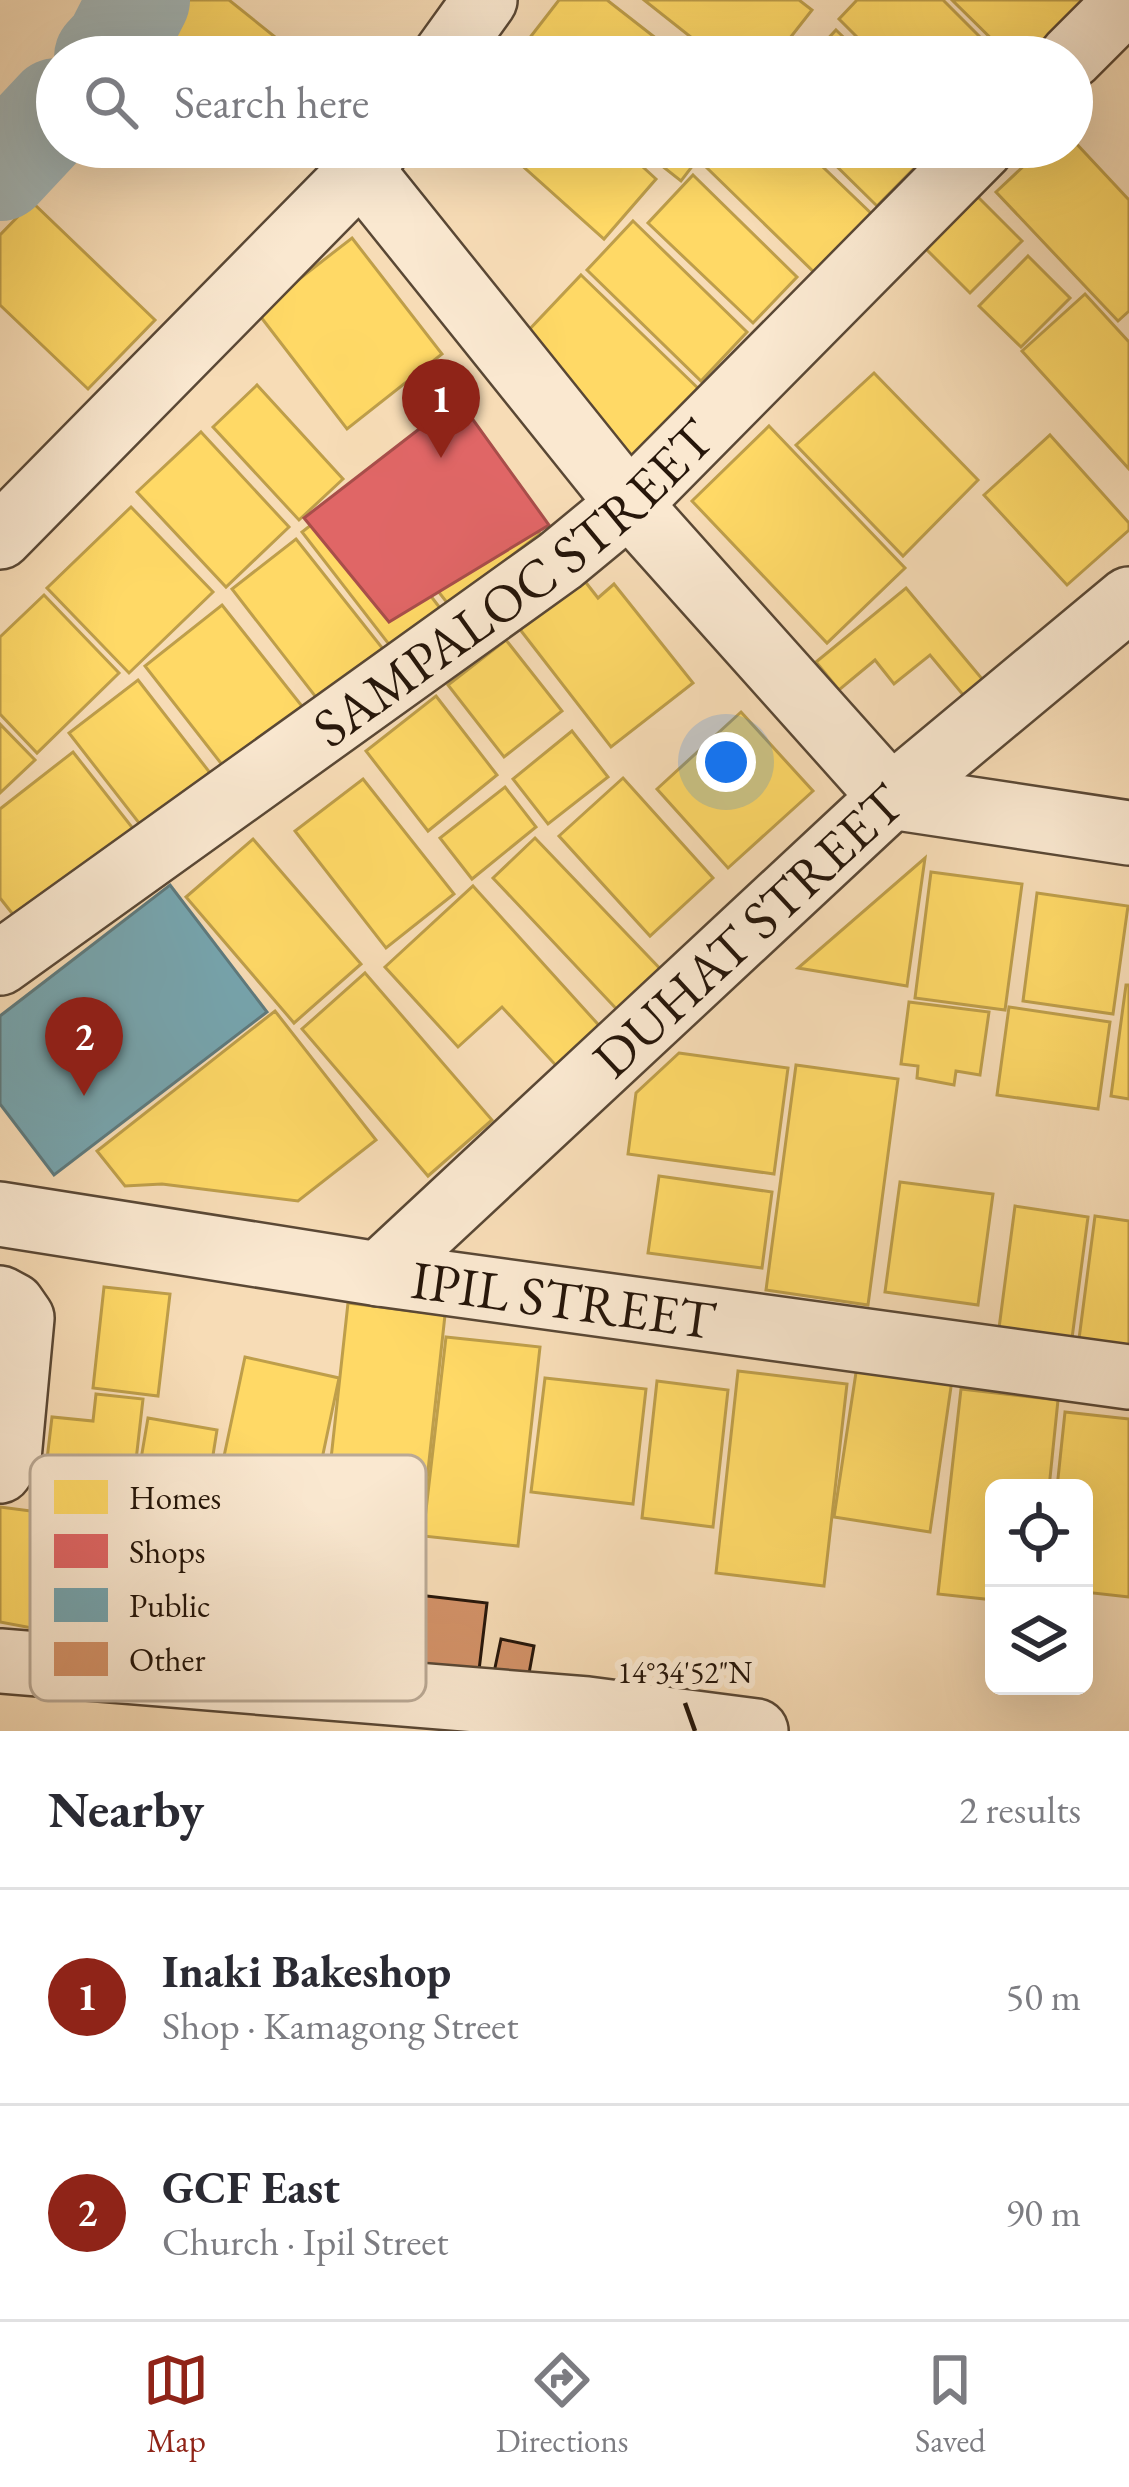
<!DOCTYPE html>
<html lang="en">
<head>
<meta charset="utf-8">
<style>
	body { margin:0; font-family:"EB Garamond",serif; background:#f2f2f3; color:#2b2b33 }
	.controls { position:absolute; right:36px; bottom:36px; display:grid; overflow:hidden; border-radius:18px; box-shadow:0 12px 48px #0002 }
	.controls button { width:108px; height:108px; display:grid; place-items:center; padding:0; border:0; border-bottom:3px solid #e1e1e2; background:#fff; color:#2b2b33; font:60px sans-serif }
	.you { position:absolute; left:726px; top:762px; width:42px; height:42px; margin:-30px; border:9px solid #fff; border-radius:50%; background:#1a73e8; box-shadow:0 0 0 18px #1a73e833 }
	.badge { display:grid; place-items:center; width:78px; height:78px; border-radius:50%; background:#8f2418; color:#fff; font-size:39px; font-weight:700 }
	.pin { position:absolute; translate:-50% -99px; filter:drop-shadow(0 3px 6px #0008) }
	.pin::after { content:''; position:absolute; top:63px; width:42px; height:36px; background:inherit; clip-path:polygon(0 0,100% 0,50% 100%) }
	.list { margin:0; padding:0; list-style:none }
	h2 { display:flex; justify-content:space-between; align-items:center; height:156px; margin:0; padding:0 48px; font-size:51px }
	h2 small { font-size:39px; font-weight:400; color:#7c7c81 }
	.list li { display:grid; grid-template-columns:78px 1fr auto; gap:36px; align-items:center; box-sizing:border-box; height:216px; padding:0 48px; border-top:3px solid #e1e1e2 }
	.list b { display:block; font-size:45px; white-space:nowrap }
	.list p { margin:0; font-size:39px; white-space:nowrap; color:#7c7c81 }
	.list em { font-size:39px; font-style:normal; color:#7c7c81 }
	.icon { flex:none; width:66px; height:66px; fill:none; stroke:currentColor; stroke-width:2; stroke-linecap:round; stroke-linejoin:round }
	.map { position:relative; flex:none; width:1129px; height:1731px; overflow:hidden }
	.search { position:absolute; background:#fff; box-shadow:0 12px 48px #0002; left:36px; right:36px; top:36px; height:132px; display:flex; align-items:center; gap:30px; box-sizing:border-box; padding:0 42px; border-radius:66px; color:#7c7c81; font-size:45px }
	.sheet { height:588px; background:#fff }
	nav { display:flex; justify-content:space-around; align-items:center; box-sizing:border-box; height:168px; border-top:3px solid #e1e1e2; background:#fff; font-size:33px; color:#7c7c81 }
	nav a { display:grid; justify-items:center; gap:6px }
	nav .on { color:#8f2418 }
	.map>svg:first-child { display:block }
</style>
</head>
<body>
<div class="map">
<svg width="1129" height="1731" viewBox="0 0 1129 1731">
	<rect width="100%" height="100%" fill="#f7dcb6"/>
	<filter id="stains"><feTurbulence type="fractalNoise" baseFrequency=".00167" numOctaves="4"/><feColorMatrix values="0 0 0 0 .2 0 0 0 0 .09 0 0 0 0 .02 0 0 0 .5 -.17"/></filter>
	<radialGradient id="worn" r=".72"><stop offset=".6" stop-color="#630" stop-opacity="0"/><stop offset="1" stop-color="#630" stop-opacity=".3"/></radialGradient>
	<g fill="#ffd966" stroke="#be9e4a" stroke-width="3">
		<polygon points="162,0 229,0 300,57 149,57 129,41"/>
		<polygon points="559,0 607,0 680,57 524,57 518,53"/>
		<polygon points="644,0 799,0 812,10 775,57 716,57"/>
		<polygon points="857,0 943,0 1000,57 877,57 839,19"/>
		<polygon points="952,0 1103,0 1057,57 1010,57"/>
		<polygon points="836,30 864,57 811,57"/>
		<polygon points="1072,139 1129,200 1129,311 1118,321 996,192 1044,147 1072,147"/>
		<polygon points="300,147 336,147 322,162"/>
		<polygon points="513,147 621,147 656,179 604,239 508,153"/>
		<polygon points="638,147 707,147 681,181"/>
		<polygon points="725,147 802,147 877,219 821,279 706,167"/>
		<polygon points="817,147 935,147 877,206"/>
		<polygon points="693,175 797,277 753,323 648,223"/>
		<polygon points="978,197 1022,241 970,293 926,249"/>
		<polygon points="32,202 155,320 88,389 0,305 0,235"/>
		<polygon points="633,221 747,332 701,381 587,270"/>
		<polygon points="352,238 442,354 347,429 257,312"/>
		<polygon points="1028,256 1070,298 1021,347 979,306"/>
		<polygon points="581,275 704,394 631,470 508,352"/>
		<polygon points="1085,294 1129,342 1129,469 1022,351"/>
		<polygon points="874,373 978,480 903,556 796,445"/>
		<polygon points="257,385 343,479 299,520 213,427"/>
		<polygon points="449,417 540,534 448,604 358,488"/>
		<polygon points="769,426 905,568 827,643 692,501"/>
		<polygon points="201,432 289,527 226,587 137,492"/>
		<polygon points="1050,435 1129,523 1129,530 1067,585 984,495"/>
		<polygon points="352,493 440,608 391,647 302,532"/>
		<polygon points="131,507 213,592 129,673 47,588"/>
		<polygon points="296,539 387,654 322,705 232,589"/>
		<polygon points="580,575 598,598 614,584 693,683 611,747 515,623"/>
		<polygon points="906,588 983,680 964,696 930,655 894,684 875,660 839,690 816,662"/>
		<polygon points="44,595 119,673 37,753 0,714 0,637"/>
		<polygon points="222,605 305,710 227,771 145,666"/>
		<polygon points="506,640 562,711 504,757 448,685"/>
		<polygon points="138,680 214,778 146,832 69,733"/>
		<polygon points="436,696 497,775 428,831 366,751"/>
		<polygon points="741,712 813,791 728,868 657,789"/>
		<polygon points="0,724 35,760 0,793"/>
		<polygon points="572,731 608,777 548,824 513,779"/>
		<polygon points="73,752 142,840 26,931 0,898 0,809"/>
		<polygon points="623,778 713,878 650,936 559,836"/>
		<polygon points="363,779 454,894 386,948 295,831"/>
		<polygon points="505,787 536,827 472,879 440,838"/>
		<polygon points="535,838 668,977 625,1018 493,878"/>
		<polygon points="253,839 361,964 294,1023 186,897"/>
		<polygon points="925,858 907,986 798,968"/>
		<polygon points="931,872 1022,884 1005,1010 915,998"/>
		<polygon points="473,886 605,1032 562,1072 502,1007 458,1047 385,967"/>
		<polygon points="1037,893 1128,906 1113,1014 1023,1001"/>
		<polygon points="365,973 492,1120 428,1176 302,1029"/>
		<polygon points="1126,985 1129,985 1129,1099 1111,1096"/>
		<polygon points="909,1002 989,1012 980,1075 956,1071 954,1085 917,1078 918,1066 901,1064"/>
		<polygon points="1009,1007 1110,1022 1098,1109 997,1095"/>
		<polygon points="275,1011 376,1140 298,1201 162,1184 125,1186 97,1151"/>
		<polygon points="679,1053 788,1068 774,1174 628,1154 636,1093"/>
		<polygon points="796,1065 898,1079 868,1305 766,1290"/>
		<polygon points="659,1176 772,1192 762,1268 648,1253"/>
		<polygon points="900,1182 993,1194 978,1305 885,1292"/>
		<polygon points="1015,1206 1088,1217 1069,1361 996,1351"/>
		<polygon points="1095,1216 1129,1221 1129,1369 1076,1362"/>
		<polygon points="104,1287 170,1294 158,1396 93,1388"/>
		<polygon points="348,1303 445,1315 420,1544 323,1532"/>
		<polygon points="446,1337 540,1347 518,1546 423,1536"/>
		<polygon points="245,1357 339,1378 306,1535 212,1513"/>
		<polygon points="857,1366 952,1380 930,1532 834,1517"/>
		<polygon points="738,1371 847,1384 824,1586 716,1573"/>
		<polygon points="545,1378 646,1389 633,1504 531,1492"/>
		<polygon points="657,1381 728,1390 713,1527 642,1518"/>
		<polygon points="961,1389 1058,1400 1049,1488 994,1488 994,1600 938,1594"/>
		<polygon points="96,1394 143,1399 131,1504 43,1493 52,1417 93,1421"/>
		<polygon points="1065,1412 1129,1419 1129,1597 1084,1592 1084,1488 1057,1488"/>
		<polygon points="148,1418 217,1430 203,1518 133,1506"/>
		<polygon points="0,1507 77,1517 69,1635 0,1622"/>
	</g>
	<polygon fill="#e06666" stroke="#a84e4a" stroke-width="3" points="458,399 549,525 389,622 304,518"/>
	<polygon fill="#76a5af" stroke="#5e7a7e" stroke-width="3" points="170,885 267,1012 54,1175 0,1104 0,1016"/>
	<g fill="none" stroke-linecap="round" stroke-linejoin="round">
		<g stroke="#a3b8ba" stroke-width="102">
			<polyline points="105,57 116,45 139,0"/>
			<polyline points="0,170 57,109"/>
		</g>
	</g>
	<g fill="#d39268" stroke="#26160a" stroke-width="3">
		<polygon points="384,1591 487,1603 477,1687 375,1675"/>
		<polygon points="501,1639 534,1646 526,1690 492,1682"/>
	</g>
	<g fill="none" stroke-linecap="round" stroke-linejoin="round">
		<g stroke="#5a4835" stroke-width="68">
			<g id="minor">
				<polyline points="444,57 485,0"/>
				<polyline points="1071,57 1128,0"/>
				<polyline points="361,170 629,504 891,797 1129,833"/>
				<polyline points="0,537 361,170 378,147"/>
				<path id="s1" d="M0,963L560,561L629,504L982,147"/>
				<path id="s2" d="M0,1214L379,1274L1129,1377"/>
				<path id="s3" d="M379,1274L891,797L1129,599"/>
				<polyline points="0,1298 13,1305 22,1318 9,1458 0,1471"/>
				<polyline points="0,1661 587,1709 756,1731"/>
			</g>
		</g>
		<use href="#minor" stroke="#fae8d0" stroke-width="63"/>
	</g>
	<path fill="none" stroke="#26160a" stroke-width="4.5" d="M685,1703L695,1731"/>
	<g text-anchor="middle" dominant-baseline="central" stroke-width="12" stroke-linejoin="round" paint-order="stroke">
		<g font-size="54" fill="#26160a" stroke="#fae8d0">
			<text stroke="none"><textPath href="#s1" startOffset="639">SAMPALOC STREET</textPath></text>
			<text stroke="none"><textPath href="#s3" startOffset="504">DUHAT STREET</textPath></text>
			<text stroke="none"><textPath href="#s2" startOffset="570">IPIL STREET</textPath></text>
		</g>
	</g>
	<rect x="30" y="1455" width="396" height="246" rx="18" fill="#fae8d0" stroke="#baa995" stroke-width="3"/>
	<rect x="54" y="1480" width="54" height="34" fill="#ffd966"/>
	<rect x="54" y="1534" width="54" height="34" fill="#e06666"/>
	<rect x="54" y="1588" width="54" height="34" fill="#76a5af"/>
	<rect x="54" y="1642" width="54" height="34" fill="#d39268"/>
	<g font-size="33" fill="#26160a">
		<text x="129" y="1509">Homes</text>
		<text x="129" y="1563">Shops</text>
		<text x="129" y="1617">Public</text>
		<text x="129" y="1671">Other</text>
	</g>
	<g font-size="30" text-anchor="middle" fill="#26160a" stroke="#fae8d0" stroke-width="12" stroke-linejoin="round" paint-order="stroke">
		<text x="685" y="1683">14°34'52"N</text>
	</g>
	<rect width="100%" height="100%" filter="url(#stains)"/>
	<rect width="100%" height="100%" fill="url(#worn)"/>
</svg>
<div class="controls">
<button><svg class="icon" aria-label="locate" viewBox="0 0 24 24"><circle cx="12" cy="12" r="6"/><path d="M12 2v4M12 18v4M2 12h4M18 12h4"/></svg></button>
<button><svg class="icon" aria-label="layers" viewBox="0 0 24 24"><path d="M12 4l9 5-9 5-9-5zM3 14l9 5 9-5"/></svg></button>
</div>
<div class="you"></div>
<div class="pin badge" style="left:441px;top:458px">1</div>
<div class="pin badge" style="left:84px;top:1096px">2</div>
<div class="search"><svg class="icon" aria-label="search" viewBox="0 0 24 24"><circle cx="10" cy="10" r="6"/><path d="M15 15l6 6"/></svg>Search here</div>
</div>
<section class="sheet">
<h2>Nearby<small>2 results</small></h2>
<ul class="list">
<li><span class="badge">1</span><div><b>Inaki Bakeshop</b><p>Shop · Kamagong Street</p></div><em>50 m</em></li>
<li><span class="badge">2</span><div><b>GCF East</b><p>Church · Ipil Street</p></div><em>90 m</em></li>
</ul>
</section>
<nav>
<a class="on"><svg class="icon" aria-label="map" viewBox="0 0 24 24"><path d="M3 6l6-2 6 2 6-2v14l-6 2-6-2-6 2zM9 4v14M15 6v14"/></svg>Map</a>
<a><svg class="icon" aria-label="directions" viewBox="0 0 24 24"><path d="M12 3l9 9-9 9-9-9zM9 14v-3h6M13 9l2 2-2 2"/></svg>Directions</a>
<a><svg class="icon" aria-label="saved" viewBox="0 0 24 24"><path d="M7 4h10v16l-5-4-5 4z"/></svg>Saved</a>
</nav>
</body>
</html>
